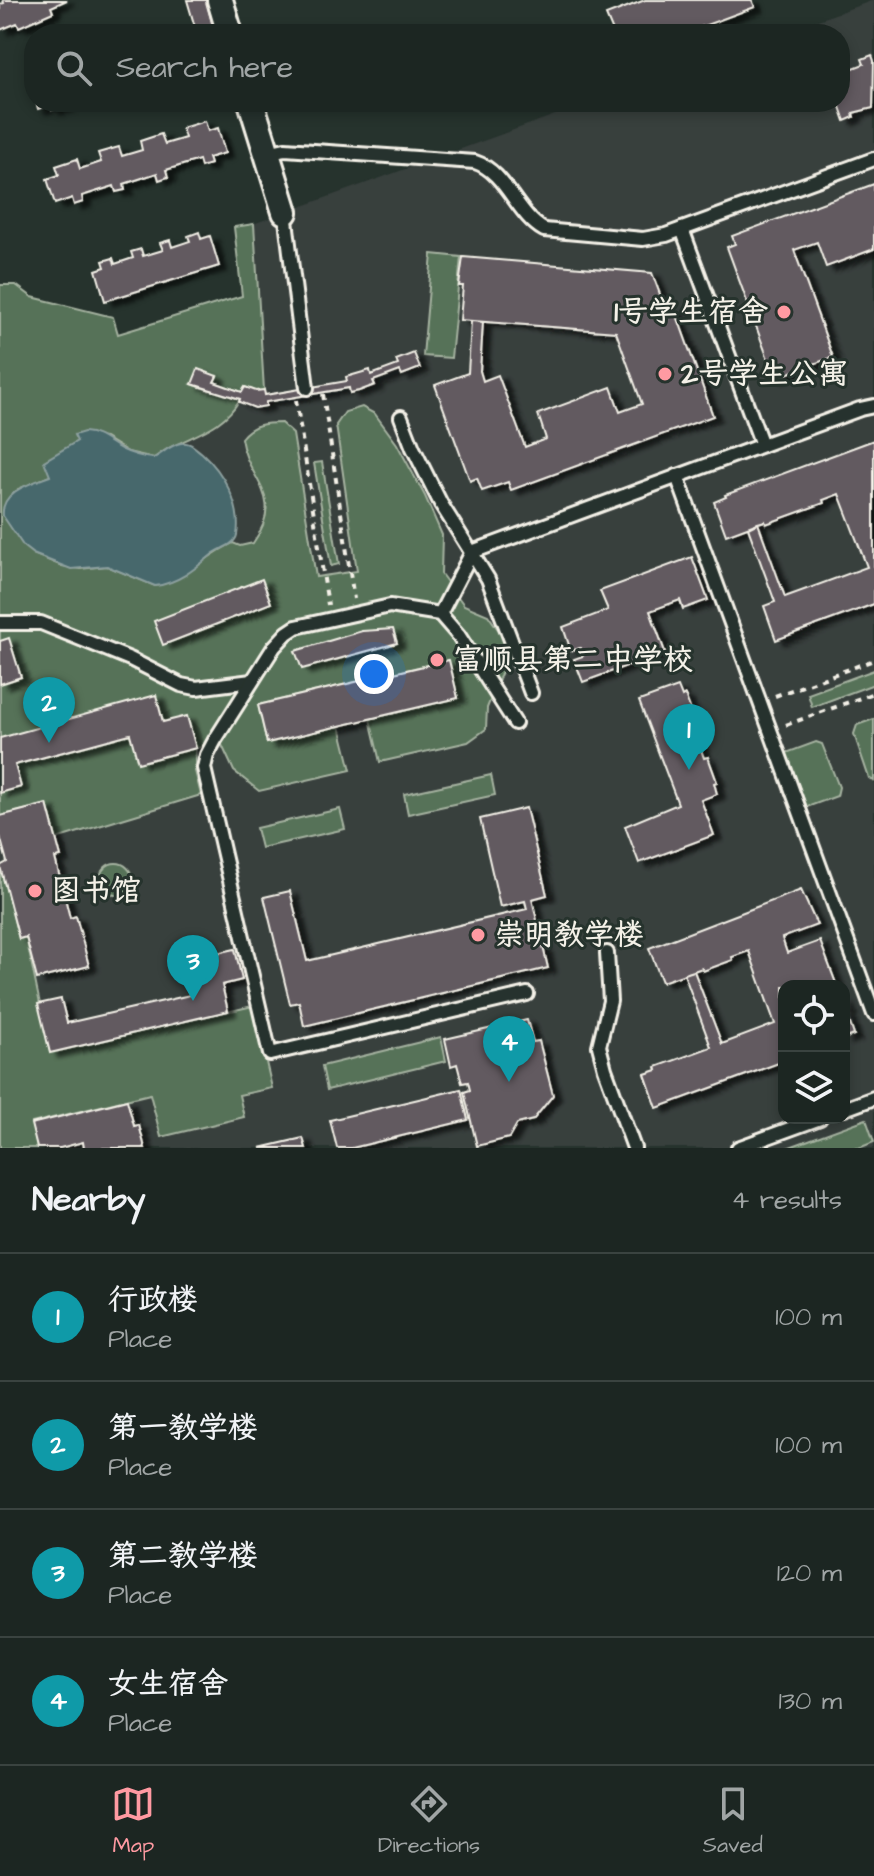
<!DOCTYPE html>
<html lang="en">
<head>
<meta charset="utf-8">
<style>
	body { margin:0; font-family:"Architects Daughter","LXGW WenKai TC",sans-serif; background:#29322f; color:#f1f3f6 }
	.controls { position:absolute; right:24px; bottom:24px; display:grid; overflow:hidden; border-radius:16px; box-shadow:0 4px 12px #0003 }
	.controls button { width:72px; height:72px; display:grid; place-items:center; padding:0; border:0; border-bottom:2px solid #3a4340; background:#1c2622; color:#f1f3f6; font:40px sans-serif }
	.you { position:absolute; left:374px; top:674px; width:28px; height:28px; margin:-20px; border:6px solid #fff; border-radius:50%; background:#1a73e8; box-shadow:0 0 0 12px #1a73e833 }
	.badge { display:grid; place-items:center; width:52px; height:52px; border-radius:50%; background:#ff9aa2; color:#fff; font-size:26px; font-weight:700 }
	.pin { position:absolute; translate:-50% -66px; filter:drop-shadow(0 2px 4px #0008) }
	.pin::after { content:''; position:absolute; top:42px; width:28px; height:24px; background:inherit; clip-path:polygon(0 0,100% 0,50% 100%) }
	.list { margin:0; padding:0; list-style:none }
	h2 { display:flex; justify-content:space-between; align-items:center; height:104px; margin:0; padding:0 32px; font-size:34px }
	h2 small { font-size:26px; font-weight:400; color:#a0a5a5 }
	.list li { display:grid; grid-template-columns:52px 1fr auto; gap:24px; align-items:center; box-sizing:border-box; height:128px; padding:0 32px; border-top:2px solid #3a4340 }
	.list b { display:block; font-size:30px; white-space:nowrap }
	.list p { margin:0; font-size:26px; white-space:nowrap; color:#a0a5a5 }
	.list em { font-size:26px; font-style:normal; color:#a0a5a5 }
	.icon { flex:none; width:44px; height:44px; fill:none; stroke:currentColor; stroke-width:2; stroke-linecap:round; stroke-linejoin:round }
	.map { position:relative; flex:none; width:874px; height:1148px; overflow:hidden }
	.search { position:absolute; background:#1c2622; box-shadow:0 4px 12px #0003; left:24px; right:24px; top:24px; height:88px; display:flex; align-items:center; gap:20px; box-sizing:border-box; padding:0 28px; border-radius:32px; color:#a0a5a5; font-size:30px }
	.sheet { height:616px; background:#1c2622 }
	nav { display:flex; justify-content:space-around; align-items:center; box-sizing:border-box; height:112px; border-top:2px solid #3a4340; background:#1c2622; font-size:22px; color:#a0a5a5 }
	nav a { display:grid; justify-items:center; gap:4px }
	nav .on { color:#ff9aa2 }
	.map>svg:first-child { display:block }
</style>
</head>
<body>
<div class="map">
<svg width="874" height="1148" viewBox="0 0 874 1148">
	<defs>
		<filter id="shadow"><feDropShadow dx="8" dy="4.5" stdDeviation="2" flood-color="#0009"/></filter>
	</defs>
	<rect width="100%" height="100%" fill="#26332d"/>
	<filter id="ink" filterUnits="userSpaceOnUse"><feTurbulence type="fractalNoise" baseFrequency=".0125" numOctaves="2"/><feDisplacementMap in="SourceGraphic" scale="16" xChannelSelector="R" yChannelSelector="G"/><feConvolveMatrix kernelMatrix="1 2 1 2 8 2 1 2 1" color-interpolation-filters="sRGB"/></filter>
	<g filter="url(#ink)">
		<path fill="#383f3d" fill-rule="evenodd" d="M874,0V1148H0V285H16L32,297L113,317L118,334L242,296L234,227L253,224L591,102H840V34H779ZM784,986H844V1118H784Z"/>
		<g fill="#567258" stroke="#a5b2a0" stroke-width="2">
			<path d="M254,224L264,390L256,391L245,387L242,392L214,382L216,376L192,384L210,391L212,389L240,399C224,427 198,433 171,447C165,450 160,454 154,458L128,452L105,438L75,435L78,441L50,476L18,489L33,554L62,566L80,569L107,566L155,586C189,578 204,556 233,543L240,546L253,543C287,496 247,480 241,438C252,424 265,423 281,423L293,434L316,577L357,571L336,425L345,412L362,407L375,414L397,444L425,496L442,535L441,574L464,605L488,615L502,635L509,654L487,708L486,729L468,742L380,762L370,719L457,698L448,660L258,705L267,743L340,726L351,770L259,791L234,771L221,743L196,748L195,771L201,795L56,839L47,804L0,816V285H16L32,297L113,317L118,334L242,296L234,227Z"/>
			<polygon points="432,254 461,257 451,358 423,356"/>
			<polygon points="322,462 339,564 331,566 314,463"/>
			<polygon points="874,670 874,684 812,707 808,694"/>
			<polygon points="874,719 874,781 869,778 854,734 857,725"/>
			<polygon points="816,742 822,744 839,787 837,796 807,807 786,753"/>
			<polygon points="491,775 495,795 408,814 404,794"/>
			<polygon points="340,809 345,829 261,848 256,828"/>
			<circle cx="116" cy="879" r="16"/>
			<polygon points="0,866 19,939 26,937 50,1052 253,1006 272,1088 239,1095 244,1117 161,1137 150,1094 32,1123 37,1148 0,1148"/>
			<polygon points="441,1037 446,1061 327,1090 322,1066"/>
			<polygon points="866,1119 874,1142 859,1148 787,1148"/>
		</g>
		<path fill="#46686c" stroke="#8c9f9e" stroke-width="2" d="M84,432C100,433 107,442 121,449C131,454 143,457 154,458C163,453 170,445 181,443C190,441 195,448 202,453C223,472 242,505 237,535C235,545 221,548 214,553C196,568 179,583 155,586L107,566L71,569L33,554L24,547L3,516C0,491 32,483 50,476L44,461L77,441L74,435Z"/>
		<g fill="#625a61" stroke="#f4f1e8" stroke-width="2" fill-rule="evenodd" filter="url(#shadow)">
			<polygon points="3,0 67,0 51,7 53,12 19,27 17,23 0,30 0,4 4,3"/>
			<polygon points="187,0 206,0 215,34 197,34"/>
			<polygon points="645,0 752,0 755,7 682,34 614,34 606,15"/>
			<polygon points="872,55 874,61 873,108 853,113 854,117 845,121 839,104 836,106 834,102 840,102 840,67 843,72 864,64 862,59"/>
			<polygon points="36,102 66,102 67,106 52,110 51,105 38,109"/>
			<polygon points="205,121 208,131 218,128 225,153 208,158 210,164 201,167 199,160 166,170 168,177 159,180 157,173 124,184 125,190 116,192 114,186 82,196 83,202 74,205 72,198 55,204 47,179 59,175 56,166 77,159 80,169 101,162 98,153 119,147 122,156 142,150 140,141 161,134 165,144 185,138 182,128"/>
			<polygon points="874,184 874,249 826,267 817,242 794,250 833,357 775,378 727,247 735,244 732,236"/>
			<polygon points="199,232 201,239 210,236 219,266 105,301 96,270 105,267 103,261 113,258 115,264 133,258 131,252 141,249 143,256 163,250 160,243 170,240 172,247 190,241 188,236"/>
			<polygon points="463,257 652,273 667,313 675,310 713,416 511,490 508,482 482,491 477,478 470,481 435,385 468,373 471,321 483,322 480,371 483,381 498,375 525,447 546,439 538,414 611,387 620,412 642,404 616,332 460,320 463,286 459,286"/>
			<polygon points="414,353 420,368 402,375 400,371 373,381 375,385 359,391 350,393 349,388 266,402 266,406 255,408 239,402 240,399 192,384 198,369 217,376 214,382 242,392 245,387 256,391 264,390 265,395 347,381 346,377 370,370 371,375 398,365 396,360"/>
			<path d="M874,440V604L776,640L764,606L775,602L748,528L758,523L726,535L714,502L726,497L725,495ZM839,494L867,567L785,597L758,523L765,521L766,524L824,503L823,500Z"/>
			<polygon points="692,557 708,600 683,609 680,600 650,611 665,652 583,682 574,659 583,656 580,648 571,651 563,627 608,610 600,591"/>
			<polygon points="262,579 271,603 163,645 154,621"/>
			<polygon points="393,629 397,643 302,669 295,651 362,631"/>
			<polygon points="9,638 21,677 0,684 0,641"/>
			<polygon points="449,660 458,698 267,743 258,705"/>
			<polygon points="678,687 682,697 685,695 695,721 691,723 704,758 708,757 717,782 714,783 717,794 701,800 714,835 639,863 625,826 678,804 639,701"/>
			<polygon points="156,695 163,722 187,716 196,748 138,763 130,734 15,765 21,787 0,793 0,738"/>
			<polygon points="47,804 61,857 55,858 70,918 76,916 89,966 37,979 26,937 19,939 0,866 7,862 0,836 0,816"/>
			<polygon points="526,808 547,895 532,899 548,968 304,1026 299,1002 290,1004 264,897 290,891 307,961 527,909 525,901 500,907 480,819"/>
			<polygon points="801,890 817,925 782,938 787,953 820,941 837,986 784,986 784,1061 657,1108 645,1074 657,1070 656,1067 711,1047 684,974 694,971 722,1044 775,1024 749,951 732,957 733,960 703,971 702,968 662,982 649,948"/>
			<polygon points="235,949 242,980 222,985 228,1011 50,1053 38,1004 61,999 67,1023 190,995 182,961"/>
			<polygon points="845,1000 849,1011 846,1012 854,1035 844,1039"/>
			<polygon points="527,1020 533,1042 539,1041 553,1095 533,1120 517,1124 509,1138 477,1146 464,1092 470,1090 468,1082 462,1083 457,1064 451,1066 445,1039"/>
			<polygon points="461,1089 468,1120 352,1148 337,1148 330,1120"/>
			<polygon points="127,1100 134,1126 139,1125 145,1148 84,1148 83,1142 60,1148 37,1148 31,1124"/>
			<polygon points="303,1138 306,1148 260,1148"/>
		</g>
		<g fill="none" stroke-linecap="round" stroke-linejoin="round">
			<g stroke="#f4f1e8" stroke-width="18">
				<g id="lane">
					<path d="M267,153L285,149L475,162C506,172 516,214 544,230L643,239L666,235L874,159"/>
					<polyline points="285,212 307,388"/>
					<polyline points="682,229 762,445"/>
					<polyline points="401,417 413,448 441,504 488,579 531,693"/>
					<polyline points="677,476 874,1014"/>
					<polyline points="440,614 472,552 860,409 874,406"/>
					<polyline points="0,623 41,623 130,659 181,685 196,688 252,681"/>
					<polyline points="515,723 459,636 440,614 390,606 296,627 287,633 274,647 215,740 207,755 204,768 270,1054 527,994"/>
					<polyline points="607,953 610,1001 599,1046 605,1069 634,1148"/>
					<polyline points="844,1109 874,1098"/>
					<polyline points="738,1148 820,1118"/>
				</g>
			</g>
			<g stroke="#f4f1e8" stroke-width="30">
				<g id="street">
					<polyline points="220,0 230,34"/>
					<polyline points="251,102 285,212"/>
				</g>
			</g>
			<g stroke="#f4f1e8" stroke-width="4" stroke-dasharray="6 6" stroke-linecap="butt">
				<polyline points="323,394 354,599"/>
				<polyline points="296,400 328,605"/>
				<polyline points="775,696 874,660"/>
				<polyline points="786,725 874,693"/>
			</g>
			<use href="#lane" stroke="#26332d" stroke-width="12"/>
			<use href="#street" stroke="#26332d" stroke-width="24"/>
		</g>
	</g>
	<g fill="#ff9aa2" stroke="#26332d" stroke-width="3">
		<circle cx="784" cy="312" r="8"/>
		<circle cx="665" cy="374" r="8"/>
		<circle cx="437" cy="660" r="8"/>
		<circle cx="35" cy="891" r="8"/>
		<circle cx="478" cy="935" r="8"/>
	</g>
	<g text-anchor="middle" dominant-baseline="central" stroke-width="6" stroke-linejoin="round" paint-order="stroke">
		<g font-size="30" font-weight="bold" fill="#f4f1e8" stroke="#26332d" text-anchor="start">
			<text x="768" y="312" text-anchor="end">1号学生宿舍</text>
			<text x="681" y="374">2号学生公寓</text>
			<text x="453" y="660">富顺县第二中学校</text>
			<text x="51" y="891">图书馆</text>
			<text x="494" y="935">崇明教学楼</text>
		</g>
	</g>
</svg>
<div class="controls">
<button><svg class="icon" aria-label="locate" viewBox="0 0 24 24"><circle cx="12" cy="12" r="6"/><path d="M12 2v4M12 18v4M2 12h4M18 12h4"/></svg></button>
<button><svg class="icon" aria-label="layers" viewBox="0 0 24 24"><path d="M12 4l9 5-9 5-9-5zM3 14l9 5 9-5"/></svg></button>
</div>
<div class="you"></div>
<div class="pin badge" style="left:689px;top:770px;background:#0f9aa8">1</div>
<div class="pin badge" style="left:49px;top:743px;background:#0f9aa8">2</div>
<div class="pin badge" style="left:193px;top:1001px;background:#0f9aa8">3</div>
<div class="pin badge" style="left:509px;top:1082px;background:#0f9aa8">4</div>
<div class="search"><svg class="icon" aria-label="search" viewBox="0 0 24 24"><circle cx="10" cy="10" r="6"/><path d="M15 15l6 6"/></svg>Search here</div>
</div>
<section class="sheet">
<h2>Nearby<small>4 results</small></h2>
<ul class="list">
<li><span class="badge" style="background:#0f9aa8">1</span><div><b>行政楼</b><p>Place</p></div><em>100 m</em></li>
<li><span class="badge" style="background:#0f9aa8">2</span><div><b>第一教学楼</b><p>Place</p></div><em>100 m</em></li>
<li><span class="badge" style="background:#0f9aa8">3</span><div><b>第二教学楼</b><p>Place</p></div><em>120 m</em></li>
<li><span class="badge" style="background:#0f9aa8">4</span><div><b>女生宿舍</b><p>Place</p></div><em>130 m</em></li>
</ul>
</section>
<nav>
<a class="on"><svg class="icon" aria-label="map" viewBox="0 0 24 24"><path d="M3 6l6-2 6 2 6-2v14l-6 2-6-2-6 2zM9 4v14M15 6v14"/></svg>Map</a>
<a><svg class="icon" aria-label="directions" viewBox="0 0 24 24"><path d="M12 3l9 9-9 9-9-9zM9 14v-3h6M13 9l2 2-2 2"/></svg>Directions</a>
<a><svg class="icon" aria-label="saved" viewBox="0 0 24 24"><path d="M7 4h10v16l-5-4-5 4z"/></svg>Saved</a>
</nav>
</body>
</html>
